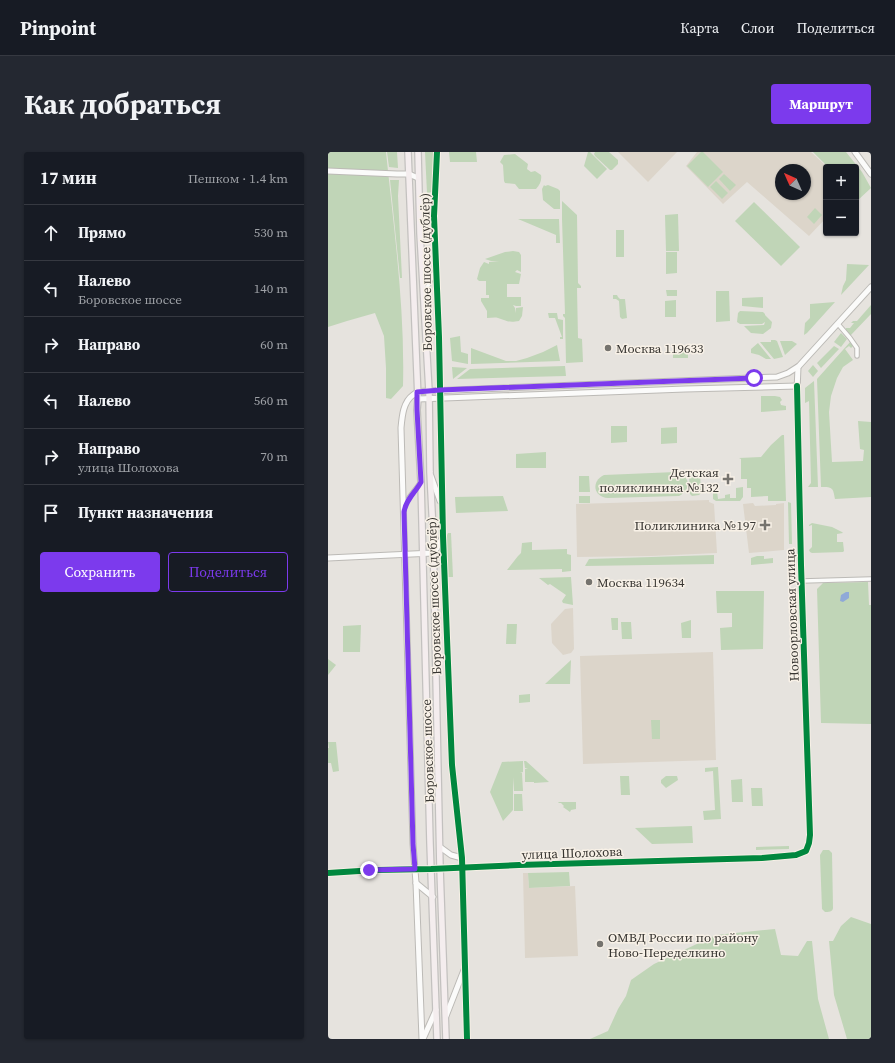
<!DOCTYPE html>
<html lang="ru">
<head>
<meta charset="utf-8">
<style>
	body { margin:0; font-family:"Source Serif 4",serif; background:#242831; color:#f1f3f6 }
	.controls { position:absolute; right:12px; top:12px; display:grid; overflow:hidden; border-radius:4px; box-shadow:0 1px 3px #0004 }
	.controls button { width:36px; height:36px; display:grid; place-items:center; padding:0; border:0; border-bottom:1px solid #363941; background:#171b24; color:#f1f3f6; font:20px sans-serif }
	.compass { position:absolute; left:447px; top:12px; width:36px; height:36px; border-radius:50%; background:#171b24; box-shadow:0 1px 3px #0004; rotate:315deg }
	.stop { position:absolute; width:12px; height:12px; margin:-9px; border:3px solid #7c3aed; border-radius:50%; background:#fff }
	.stop.end { background:#7c3aed; border-color:#fff; box-shadow:0 1px 4px #0008 }
	.list { margin:0; padding:0; list-style:none }
	h2 { display:flex; justify-content:space-between; align-items:center; height:52px; margin:0; padding:0 16px; font-size:17px }
	h2 small { font-size:13px; font-weight:400; color:#9ea1a6 }
	.list li { display:grid; grid-template-columns:26px 1fr auto; gap:12px; align-items:center; box-sizing:border-box; height:56px; padding:0 16px; border-top:1px solid #363941 }
	.list b { display:block; font-size:15px; white-space:nowrap }
	.list p { margin:0; font-size:13px; white-space:nowrap; color:#9ea1a6 }
	.list em { font-size:13px; font-style:normal; color:#9ea1a6 }
	.actions { display:flex; gap:8px; padding:12px 16px }
	.actions a { flex:1; padding:9px 0; border:1px solid #7c3aed; border-radius:4px; text-align:center; font-size:14px; color:#7c3aed }
	.actions .main { background:#7c3aed; color:#fff }
	.icon { flex:none; width:22px; height:22px; fill:none; stroke:currentColor; stroke-width:2; stroke-linecap:round; stroke-linejoin:round }
	.map { position:relative; flex:none; width:543px; height:887px; overflow:hidden; border-radius:4px }
	header { display:flex; align-items:center; gap:24px; box-sizing:border-box; height:56px; padding:0 20px; background:#171b24; border-bottom:1px solid #363941 }
	header strong { font-size:19px }
	nav { display:flex; gap:22px; margin-inline-start:auto; font-size:14px }
	.intro { display:flex; align-items:center; justify-content:space-between; box-sizing:border-box; height:96px; padding:0 24px }
	h1 { margin:0; font-size:28px }
	.button { padding:10px 18px; border-radius:4px; background:#7c3aed; color:#fff; font-size:14px; font-weight:700 }
	main { display:flex; gap:24px; padding:0 24px }
	aside { flex:1; background:#171b24; border-radius:4px; box-shadow:0 1px 3px #0004 }
	.map>svg:first-child { display:block }
</style>
</head>
<body>
<header>
<strong>Pinpoint</strong>
<nav><a>Карта</a><a>Слои</a><a>Поделиться</a></nav>
</header>
<div class="intro"><h1>Как добраться</h1><a class="button">Маршрут</a></div>
<main>
<aside>
<h2>17 мин<small>Пешком · 1.4 km</small></h2>
<ul class="list">
<li><svg class="icon" aria-label="ahead" viewBox="0 0 24 24"><path d="M12 20V5M6 11l6-6 6 6"/></svg><div><b>Прямо</b></div><em>530 m</em></li>
<li><svg class="icon" aria-label="left" viewBox="0 0 24 24"><path d="M17 20v-9H6M10 6l-5 5 5 5"/></svg><div><b>Налево</b><p>Боровское шоссе</p></div><em>140 m</em></li>
<li><svg class="icon" aria-label="right" viewBox="0 0 24 24"><path d="M7 20v-9h11M14 6l5 5-5 5"/></svg><div><b>Направо</b></div><em>60 m</em></li>
<li><svg class="icon" aria-label="left" viewBox="0 0 24 24"><path d="M17 20v-9H6M10 6l-5 5 5 5"/></svg><div><b>Налево</b></div><em>560 m</em></li>
<li><svg class="icon" aria-label="right" viewBox="0 0 24 24"><path d="M7 20v-9h11M14 6l5 5-5 5"/></svg><div><b>Направо</b><p>улица Шолохова</p></div><em>70 m</em></li>
<li><svg class="icon" aria-label="arrive" viewBox="0 0 24 24"><path d="M6 21V4h12l-3 4 3 4H6"/></svg><div><b>Пункт назначения</b></div></li>
</ul>
<div class="actions"><a class="main">Сохранить</a><a>Поделиться</a></div>
</aside>
<div class="map">
<svg width="543" height="887" viewBox="0 0 543 887">
	<rect width="100%" height="100%" fill="#e6e3de"/>
	<g fill="#dcd5ca" fill-rule="evenodd">
		<polygon points="290,0 349,0 320,30"/>
		<path d="M369,0H483L499,15L498,66L481,84L419,30L395,52L358,14ZM453,18H477V42H453Z"/>
		<polygon points="381,348 381,350 386,352 389,401 323,404 249,405 248,352"/>
		<polygon points="425,351 427,354 448,353 448,352 456,351 456,398 421,401 415,352"/>
		<polygon points="245,456 246,497 243,501 235,503 224,491 223,472 237,457"/>
		<polygon points="385,500 388,608 255,612 252,504"/>
		<polygon points="195,721 200,721 201,736 247,734 250,804 197,806"/>
	</g>
	<g fill="#c0d5b7">
		<path d="M0,0H58C66,78 77,156 75,234L63,247L58,246V216L56,184L47,161L19,169L0,175Z"/>
		<polygon points="59,0 69,0 70,16 61,15"/>
		<polygon points="97,0 106,0 104,40 99,41"/>
		<polygon points="121,0 148,0 149,10 122,10"/>
		<polygon points="260,0 262,0 279,17 269,27 256,14"/>
		<polygon points="267,0 281,0 290,8 290,12 284,18 282,18 267,4 266,2"/>
		<polygon points="373,0 375,0 395,20 380,35 359,14"/>
		<polygon points="485,0 518,0 534,20 543,36 529,49 528,15 500,15"/>
		<path d="M187,2L200,12L199,17L203,20L207,19L213,23C214,28 212,33 208,37H191L187,32L177,31L176,29L175,13L172,10L176,3Z"/>
		<polygon points="396,22 408,33 402,39 391,27"/>
		<polygon points="62,28 71,28 70,44 74,126 72,126"/>
		<polygon points="388,29 400,41 394,47 382,35"/>
		<polygon points="216,33 217,34 220,33 230,37 232,39 232,57 226,57 215,48 214,37"/>
		<polygon points="234,49 249,63 250,131 253,134 253,136 249,136 250,186 254,187 255,210 238,211 237,166 235,164 235,162 237,162 234,67"/>
		<polygon points="426,50 472,95 453,114 407,69"/>
		<polygon points="487,56 494,63 486,72 479,65"/>
		<polygon points="350,62 351,99 338,99 337,63"/>
		<polygon points="190,67 231,67 232,91 228,91 228,83"/>
		<rect x="288" y="78" width="8" height="27"/>
		<path d="M185,99L191,100L193,103V120L189,118L187,120L193,122L191,132H179V145H193V154H188L185,153L187,156V161L188,156L195,155L194,164L191,169C181,171 179,169 170,166C167,165 163,166 159,166V159L153,149V146H161V143H158V129H151L149,127L152,116L156,110L161,112V110L171,109H163L157,107L177,100Z"/>
		<polygon points="338,100 349,100 349,121 338,122"/>
		<polygon points="519,112 541,113 513,143 515,134 518,128"/>
		<polygon points="338,138 349,138 349,144 339,144"/>
		<polygon points="388,139 401,139 402,169 388,170"/>
		<polygon points="285,143 289,143 290,145 292,147 297,147 299,166 294,167 292,165 291,149 288,147 285,147"/>
		<polygon points="435,145 435,156 414,154 414,146"/>
		<polygon points="348,148 348,165 337,165 337,149"/>
		<polygon points="507,150 479,181 476,183 477,171 482,166 482,152"/>
		<polygon points="543,153 543,162 522,184 517,178 518,176 522,176 526,171 523,171 525,169 529,169"/>
		<polygon points="412,159 435,160 437,162 437,168 437,163 444,170 443,176 435,182 423,181 416,174 436,173 437,170 434,172 412,172 409,170 410,161"/>
		<polygon points="220,161 229,161 230,167 235,168 235,187 232,187 232,185 234,185 227,166 221,166"/>
		<polygon points="513,181 519,187 513,195 506,190"/>
		<polygon points="132,184 133,200 140,202 140,212 124,209 122,186"/>
		<polygon points="443,188 447,188 449,189 455,205 446,207 432,190 443,190"/>
		<polygon points="452,189 464,189 469,192 457,203"/>
		<path d="M523,189L526,193L523,196L521,194L517,197L525,208L515,215L509,226L503,244L501,260L504,310L535,309L536,298L532,297L530,269L543,270V345L507,347C505,336 505,335 493,335L489,227Z"/>
		<polygon points="430,191 443,207 438,207 431,203 423,201 423,197"/>
		<polygon points="229,193 232,209 143,212 143,196 178,209 188,209 199,206 215,200"/>
		<polygon points="506,194 511,197 493,216 489,211"/>
		<rect x="345" y="200" width="15" height="6"/>
		<polygon points="485,213 490,219 485,225 480,219"/>
		<polygon points="237,214 238,224 129,227 142,217"/>
		<polygon points="124,215 139,216 125,227"/>
		<polygon points="486,229 490,335 480,335 483,331 481,249 477,251 477,236"/>
		<polygon points="433,244 447,244 452,245 454,248 452,250 453,253 458,254 458,258 433,260"/>
		<polygon points="283,274 299,274 299,290 283,291"/>
		<polygon points="349,275 349,291 333,292 333,276"/>
		<polygon points="454,283 456,283 458,349 440,349 440,344 423,345 423,336 419,336 419,327 413,327 413,307 411,306 433,305 443,293"/>
		<polygon points="218,300 218,316 188,316 188,302"/>
		<polygon points="363,319 370,319 372,321 373,341 371,343 364,344 362,342 361,323"/>
		<path d="M348,320C362,322 364,338 351,344L280,346C265,345 263,329 276,323Z"/>
		<polygon points="251,324 261,324 262,340 251,340"/>
		<polygon points="415,335 415,345 412,349 388,349 385,347 385,339 389,339 390,347 397,346 397,343 402,342 402,346 408,346 408,336"/>
		<polygon points="175,344 180,359 128,361 127,345"/>
		<rect x="251" y="344" width="11" height="7"/>
		<polygon points="460,350 463,351 464,392 461,392"/>
		<polygon points="484,371 504,375 514,380 515,381 509,382 509,390 515,390 516,399 515,400 484,401 482,400 481,398 484,395 484,373 481,374 481,373"/>
		<polygon points="120,381 123,381 125,425 118,425 116,389"/>
		<polygon points="204,390 204,398 239,397 239,402 243,403 243,419 234,420 234,417 179,418 190,404 193,401 194,391"/>
		<polygon points="386,403 386,412 257,414 261,407"/>
		<polygon points="429,404 436,404 436,407 445,406 445,411 423,413 423,406"/>
		<polygon points="243,425 245,453 235,451 234,449 238,443 222,432 220,433 211,426"/>
		<polygon points="540,430 541,453 543,453 543,572 493,571 489,437 495,431"/>
		<polygon points="388,439 436,439 435,497 393,498 392,476 404,475 404,461 389,461"/>
		<polygon points="283,466 290,466 290,478 284,478"/>
		<polygon points="363,468 363,486 354,486 353,471"/>
		<polygon points="293,470 303,470 304,487 294,487"/>
		<polygon points="179,472 189,472 188,492 178,492"/>
		<polygon points="33,473 32,500 15,500 15,474"/>
		<polygon points="0,507 8,513 0,523"/>
		<polygon points="243,508 242,532 217,532"/>
		<polygon points="202,542 202,550 191,551 191,543"/>
		<polygon points="323,568 332,568 332,587 324,587"/>
		<polygon points="0,590 8,590 11,619 5,620 3,611 0,611 0,596 1,596"/>
		<polygon points="195,609 195,620 192,621 194,621 195,639 186,639 185,625 185,658 175,669 162,640 174,610"/>
		<polygon points="196,609 198,609 221,630 206,631 206,630 197,630 197,617 200,617 197,616"/>
		<polygon points="390,615 393,667 376,668 375,659 387,658 385,619 377,620 377,616"/>
		<polygon points="292,624 301,624 302,643 293,643"/>
		<polygon points="338,624 349,624 350,628 338,636 333,631 333,628"/>
		<polygon points="414,627 415,650 404,650 403,628"/>
		<polygon points="423,636 434,636 435,654 424,654"/>
		<polygon points="186,642 194,642 195,659 186,659"/>
		<polygon points="230,650 248,650 248,657 243,658 242,660 235,655 236,654 233,651 231,651"/>
		<polygon points="364,674 365,691 324,692 307,676"/>
		<polygon points="461,694 461,697 428,698 428,695"/>
		<path d="M495,698H501L504,701L505,756C505,760 500,760 497,760L494,757L492,703Z"/>
		<polygon points="241,720 242,734 201,736 200,721"/>
		<polygon points="523,765 543,772 543,887 519,887 506,843 501,789 505,789 513,774"/>
		<polygon points="447,777 453,803 470,804 479,789 484,789 490,847 501,887 262,887 280,879 290,857 298,844 303,828 326,812 388,783"/>
	</g>
	<polygon fill="#8fa9d8" points="518,440 521,440 521,446 515,450 512,449 513,443"/>
	<g fill="none" stroke-linecap="round" stroke-linejoin="round">
		<g stroke="#bcbab6" stroke-width="5.5">
			<g id="street">
				<polyline points="109,0 106,64 111,185 112,246"/>
				<polyline points="96,142 107,119"/>
				<polyline points="510,172 522,186 529,196 529,204"/>
				<path d="M76,355C79,346 87,339 92,331"/>
				<polyline points="474,429 543,427"/>
			</g>
		</g>
		<g stroke="#bcbab6" stroke-width="7">
			<g id="secondary">
				<polyline points="527,0 543,22"/>
				<polyline points="0,19 69,22 81,22 90,26"/>
				<polyline points="112,246 115,384 124,613 134,706 139,887"/>
				<polyline points="90,247 357,237 469,234"/>
				<polyline points="103,324 112,349"/>
				<polyline points="0,406 105,401 109,396 114,386"/>
				<polyline points="112,695 123,703 134,706"/>
				<polyline points="0,721 47,718 103,717 191,713 434,706 468,703 478,699 481,691 482,683 473,413 469,239 470,215"/>
				<polyline points="88,731 105,745"/>
				<polyline points="118,864 136,818"/>
				<path d="M94,887L88,731L85,692L73,276C74,265 75,250 85,243C89,239 95,239 101,239L449,225L460,221L471,214L543,135"/>
				<polyline points="95,887 108,858"/>
			</g>
		</g>
		<g stroke="#c3c1bf" stroke-width="8">
			<g id="primary">
				<polyline points="80,0 90,247 89,258 93,330 102,691 109,887"/>
				<polyline points="90,0 92,81 101,239 102,320 105,380 112,716 118,887"/>
			</g>
		</g>
		<use href="#street" stroke="#fbfbfa" stroke-width="3.5"/>
		<use href="#secondary" stroke="#fbfbfa" stroke-width="5"/>
		<use href="#primary" stroke="#f4edee" stroke-width="5.5"/>
		<g stroke="#f8f1e7" stroke-width="8">
			<g id="cycleway">
				<polyline points="109,0 106,64 111,185 115,384 124,613 134,706 139,887"/>
				<polyline points="0,721 47,718 103,717 191,713 434,706 468,703 478,699 481,691 482,683 473,413 469,234"/>
			</g>
		</g>
		<use href="#cycleway" stroke="#00873e" stroke-width="6"/>
	</g>
	<g fill="none" stroke-linecap="round" stroke-linejoin="round">
		<path stroke="#7c3aed" stroke-width="5" d="M41,718L87,717L85,692L76,360C78,347 87,341 93,330L89,258V240L112,238L426,226"/>
	</g>
	<g fill="#75736e" stroke="#f8f1e7" stroke-width="1.5">
		<circle cx="280" cy="196" r="4"/>
		<path d="M398 321h4v4h4v4h-4v4h-4v-4h-4v-4h4z"/>
		<path d="M435 367h4v4h4v4h-4v4h-4v-4h-4v-4h4z"/>
		<circle cx="261" cy="430" r="4"/>
		<circle cx="272" cy="792" r="4"/>
	</g>
	<g text-anchor="middle" dominant-baseline="central" stroke-width="3" stroke-linejoin="round" paint-order="stroke">
		<g font-size="13" fill="#383632" stroke="#f8f1e7">
			<text transform="translate(98 120) rotate(-91)">Боровское шоссе (дублёр)</text>
			<text transform="translate(106 444) rotate(-92)">Боровское шоссе (дублёр)</text>
			<text transform="translate(464 463) rotate(-92)">Новоорловская улица</text>
			<text transform="translate(100 599) rotate(-92)">Боровское шоссе</text>
			<text transform="translate(244 701) rotate(-2)">улица Шолохова</text>
		</g>
		<g font-size="13" fill="#383632" stroke="#f8f1e7" text-anchor="start">
			<text x="288" y="196">Москва 119633</text>
			<text x="391" y="320" text-anchor="end">Детская<tspan x="391" dy="15">поликлиника №132</tspan></text>
			<text x="428" y="373" text-anchor="end">Поликлиника №197</text>
			<text x="269" y="430">Москва 119634</text>
			<text x="280" y="785">ОМВД России по району<tspan x="280" dy="15">Ново-Переделкино</tspan></text>
		</g>
	</g>
</svg>
<div class="controls">
<button>+</button>
<button>−</button>
</div>
<svg class="compass" viewBox="-18 -18 36 36"><path d="M0-13l5 13h-10z" fill="#e53935"/><path d="M0 13l5-13h-10z" fill="#9ea1a6"/></svg>
<div class="stop" style="left:426px;top:226px"></div>
<div class="stop end" style="left:41px;top:718px"></div>
</div>
</main>
</body>
</html>
